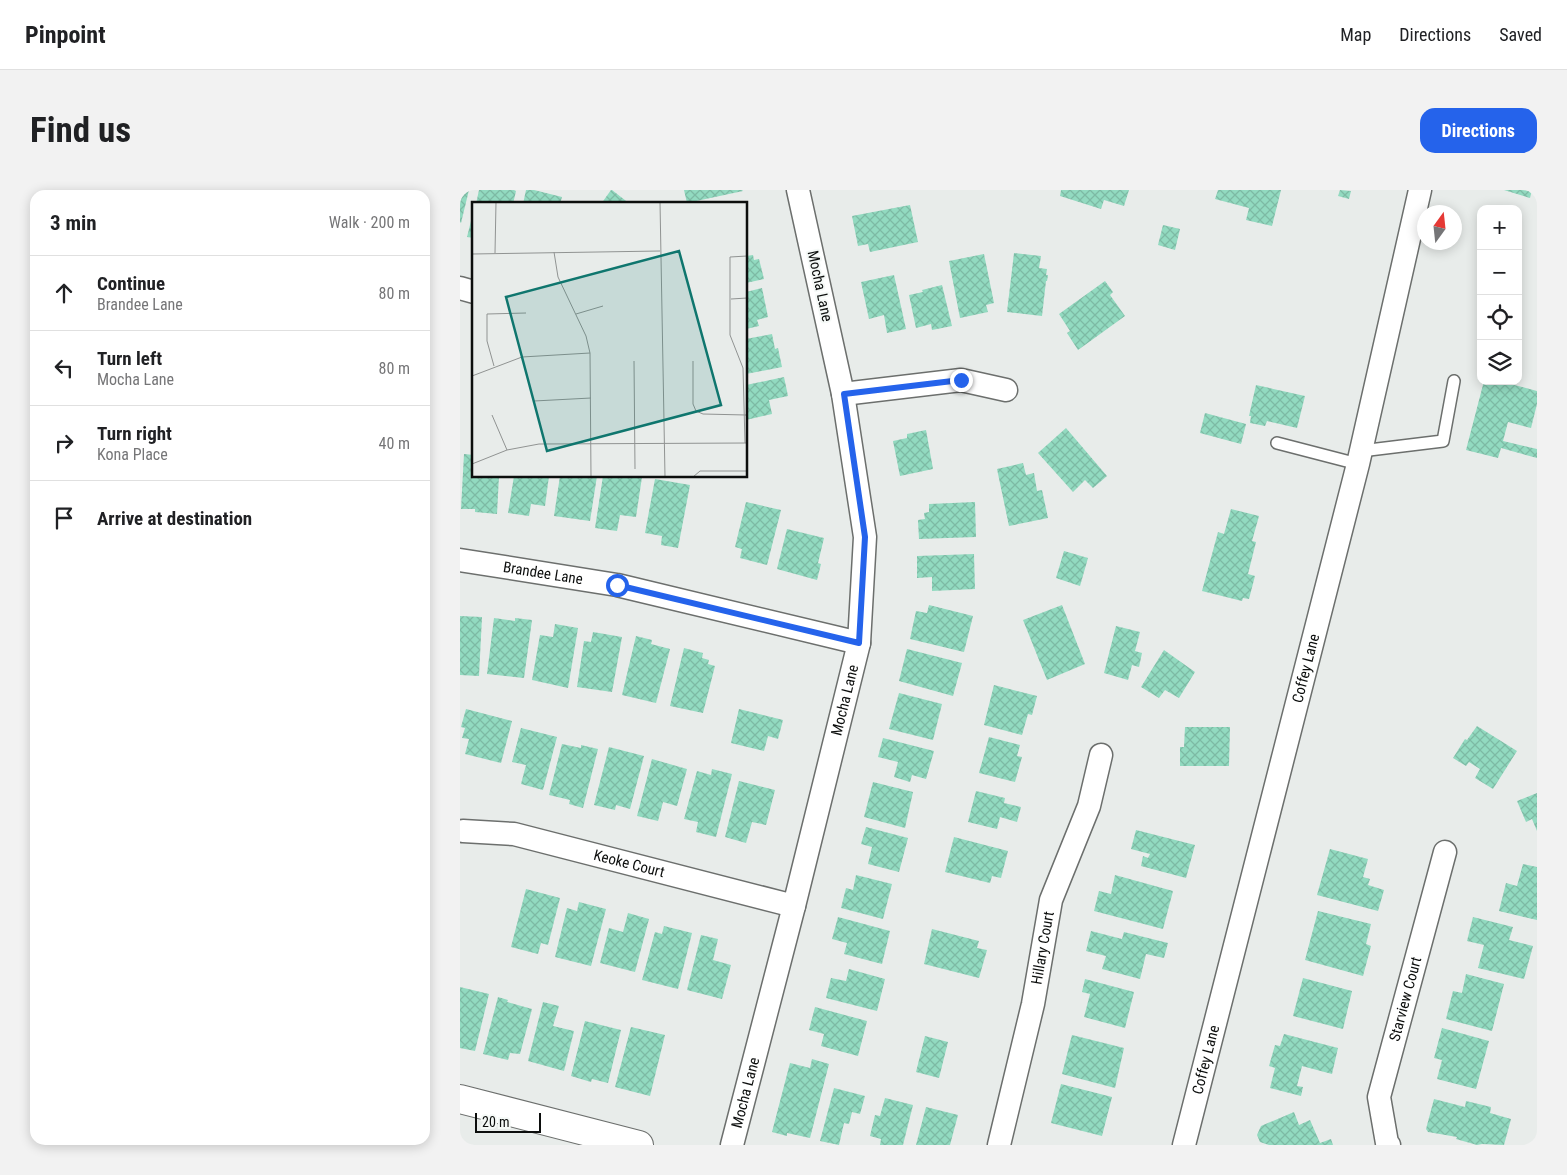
<!DOCTYPE html>
<html lang="en">
<head>
<meta charset="utf-8">
<style>
	body { margin:0; font-family:"Roboto Condensed",sans-serif; background:#f2f2f2; color:#202124 }
	.controls { position:absolute; right:15px; top:15px; display:grid; overflow:hidden; border-radius:10px; box-shadow:0 2px 12px #0003 }
	.controls button { width:45px; height:45px; display:grid; place-items:center; padding:0; border:0; border-bottom:1px solid #e0e0e0; background:#fff; color:#202124; font:25px sans-serif }
	.compass { position:absolute; left:957px; top:15px; width:45px; height:45px; border-radius:50%; background:#fff; box-shadow:0 2px 12px #0003; rotate:15deg }
	.scale { position:absolute; left:15px; bottom:12px; width:66px; box-sizing:border-box; padding-left:5px; border:2px solid #0c0e0d; border-top:0; font-size:14px; line-height:18px; white-space:nowrap; color:#0c0e0d; -webkit-text-stroke:4px #f5f9f7; paint-order:stroke }
	.stop { position:absolute; width:15px; height:15px; margin:-11px; border:4px solid #2563eb; border-radius:50%; background:#fff }
	.stop.end { background:#2563eb; border-color:#fff; box-shadow:0 1px 5px #0008 }
	.list { margin:0; padding:0; list-style:none }
	h2 { display:flex; justify-content:space-between; align-items:center; height:65px; margin:0; padding:0 20px; font-size:21px }
	h2 small { font-size:16px; font-weight:400; color:#757577 }
	.list li { display:grid; grid-template-columns:32px 1fr auto; gap:15px; align-items:center; box-sizing:border-box; height:75px; padding:0 20px; border-top:1px solid #e0e0e0 }
	.list b { display:block; font-size:19px; white-space:nowrap }
	.list p { margin:0; font-size:16px; white-space:nowrap; color:#757577 }
	.list em { font-size:16px; font-style:normal; color:#757577 }
	.icon { flex:none; width:28px; height:28px; fill:none; stroke:currentColor; stroke-width:2; stroke-linecap:round; stroke-linejoin:round }
	.map { position:relative; flex:none; width:1077px; height:955px; overflow:hidden; border-radius:15px }
	header { display:flex; align-items:center; gap:30px; box-sizing:border-box; height:70px; padding:0 25px; background:#fff; border-bottom:1px solid #e0e0e0 }
	header strong { font-size:24px }
	nav { display:flex; gap:28px; margin-inline-start:auto; font-size:18px }
	.intro { display:flex; align-items:center; justify-content:space-between; box-sizing:border-box; height:120px; padding:0 30px }
	h1 { margin:0; font-size:35px }
	.button { padding:12px 22px; border-radius:15px; background:#2563eb; color:#fff; font-size:18px; font-weight:700 }
	main { display:flex; gap:30px; padding:0 30px }
	aside { flex:1; background:#fff; border-radius:15px; box-shadow:0 2px 12px #0003 }
	.map>svg:first-child { display:block }
</style>
</head>
<body>
<header>
<strong>Pinpoint</strong>
<nav><a>Map</a><a>Directions</a><a>Saved</a></nav>
</header>
<div class="intro"><h1>Find us</h1><a class="button">Directions</a></div>
<main>
<aside>
<h2>3 min<small>Walk · 200 m</small></h2>
<ul class="list">
<li><svg class="icon" aria-label="ahead" viewBox="0 0 24 24"><path d="M12 20V5M6 11l6-6 6 6"/></svg><div><b>Continue</b><p>Brandee Lane</p></div><em>80 m</em></li>
<li><svg class="icon" aria-label="left" viewBox="0 0 24 24"><path d="M17 20v-9H6M10 6l-5 5 5 5"/></svg><div><b>Turn left</b><p>Mocha Lane</p></div><em>80 m</em></li>
<li><svg class="icon" aria-label="right" viewBox="0 0 24 24"><path d="M7 20v-9h11M14 6l5 5-5 5"/></svg><div><b>Turn right</b><p>Kona Place</p></div><em>40 m</em></li>
<li><svg class="icon" aria-label="arrive" viewBox="0 0 24 24"><path d="M6 21V4h12l-3 4 3 4H6"/></svg><div><b>Arrive at destination</b></div></li>
</ul>
</aside>
<div class="map">
<svg width="1077" height="955" viewBox="0 0 1077 955">
	<defs>
		<pattern id="building-cross-hatch" width="8" height="8" patternUnits="userSpaceOnUse" patternTransform="scale(1.25)"><rect width="8" height="8" fill="#92dac0"/><path d="M0 0l8 8M0 8l8-8" fill="none" stroke="#7dbaa4"/></pattern>
	</defs>
	<rect width="100%" height="100%" fill="#e8ecea"/>
	<g fill="url(#building-cross-hatch)">
		<polygon points="0,0 9,0 1,33 0,32"/>
		<polygon points="19,0 54,0 56,1 53,14 16,14"/>
		<polygon points="66,0 74,0 102,7 100,14 63,14"/>
		<polygon points="151,0 152,0 170,14 141,14"/>
		<polygon points="224,0 282,0 283,1 227,13"/>
		<polygon points="601,0 669,0 664,16 644,10 641,19 600,6"/>
		<polygon points="758,0 821,0 812,36 786,30 789,18 755,9"/>
		<polygon points="880,0 891,1 889,9 878,6"/>
		<polygon points="1044,0 1072,0 1070,8"/>
		<polygon points="450,15 458,52 410,62 408,54 398,56 392,26"/>
		<polygon points="13,23 14,23 14,48 7,47"/>
		<polygon points="703,35 720,39 715,60 698,55"/>
		<polygon points="554,63 581,66 579,78 587,79 586,85 588,85 587,91 586,91 582,126 547,122"/>
		<polygon points="524,64 534,113 526,115 528,122 500,128 489,71"/>
		<polygon points="293,65 294,70 299,69 304,89 286,93 286,66"/>
		<polygon points="434,85 446,139 427,143 424,125 409,129 401,92"/>
		<polygon points="645,91 653,102 650,105 665,126 618,160 607,143 610,141 599,124"/>
		<polygon points="482,95 492,136 472,140 471,134 456,138 449,105 463,102 462,100"/>
		<polygon points="302,98 308,127 297,130 299,136 286,139 286,102"/>
		<polygon points="312,144 315,159 318,158 322,177 286,184 286,149"/>
		<polygon points="324,187 328,206 309,210 312,224 286,230 286,195"/>
		<polygon points="1024,191 1039,191 1077,201 1077,214 1071,238 1048,232 1043,251 1077,259 1077,268 1041,258 1038,268 1006,260"/>
		<polygon points="796,195 845,206 837,238 807,231 805,236 790,233 791,226 789,226"/>
		<polygon points="745,223 786,234 781,254 740,243"/>
		<polygon points="606,238 647,286 633,298 625,290 613,302 578,263"/>
		<polygon points="466,240 473,279 440,286 433,251 447,248 447,244"/>
		<polygon points="4,264 14,265 14,286 39,286 37,324 15,322 15,319 1,319"/>
		<polygon points="563,273 566,285 574,283 577,301 582,300 588,328 549,336 537,279"/>
		<polygon points="54,286 89,286 85,316 71,314 69,326 48,323"/>
		<polygon points="100,286 137,286 130,331 94,326"/>
		<polygon points="143,286 182,287 176,327 160,325 157,341 135,338"/>
		<polygon points="195,289 230,295 218,358 201,355 202,346 185,343"/>
		<polygon points="286,312 321,320 307,375 280,368 282,359 275,357"/>
		<polygon points="515,312 516,347 459,349 458,330 465,329 464,323 469,322 469,314"/>
		<polygon points="771,319 799,326 792,351 796,352 788,384 795,386 789,409 783,408 782,411 742,401 758,342 764,344"/>
		<polygon points="327,339 364,348 358,373 361,374 357,390 317,379"/>
		<polygon points="604,361 628,368 620,396 596,388"/>
		<polygon points="514,364 515,399 472,401 472,387 457,388 457,366"/>
		<polygon points="469,415 513,426 504,462 450,449 456,421 467,423"/>
		<polygon points="602,415 625,474 587,490 563,430"/>
		<polygon points="0,426 22,427 19,486 0,485"/>
		<polygon points="34,428 55,431 55,428 72,430 64,488 27,484"/>
		<polygon points="95,434 118,438 108,498 72,490 80,445 93,447"/>
		<polygon points="656,436 680,442 675,461 682,463 679,477 672,475 668,490 644,483"/>
		<polygon points="133,442 162,447 152,502 117,497 124,451 131,452"/>
		<polygon points="176,446 192,450 191,454 210,459 196,513 162,505"/>
		<polygon points="224,458 243,463 242,468 249,470 248,474 255,476 243,523 210,516"/>
		<polygon points="447,459 502,473 493,506 439,491"/>
		<polygon points="704,460 735,482 719,508 705,500 699,508 681,497"/>
		<polygon points="534,495 577,506 572,525 568,524 562,545 524,535"/>
		<polygon points="439,503 482,514 473,550 429,539"/>
		<polygon points="6,519 52,531 41,573 5,564 9,549 2,548 5,538 1,537"/>
		<polygon points="279,519 323,530 318,549 308,546 304,561 271,553"/>
		<polygon points="1017,536 1057,561 1033,599 1015,588 1020,579 1009,572 1006,576 993,568 1005,549 1007,550"/>
		<polygon points="725,537 770,537 769,576 720,576 720,557 724,557"/>
		<polygon points="61,538 97,547 83,600 61,594 66,575 52,572"/>
		<polygon points="529,547 560,555 557,566 562,567 555,592 519,583"/>
		<polygon points="423,548 474,561 466,589 452,585 450,592 434,587 438,572 418,567"/>
		<polygon points="102,554 121,558 121,555 138,559 123,618 109,614 110,610 89,605"/>
		<polygon points="149,557 184,566 170,619 156,615 155,620 134,615"/>
		<polygon points="192,569 227,579 217,616 203,612 198,631 177,626"/>
		<polygon points="252,579 272,584 256,647 236,642 238,632 224,629 237,581 251,585"/>
		<polygon points="279,591 315,600 306,635 292,632 286,653 265,647"/>
		<polygon points="413,592 453,602 445,638 404,627"/>
		<polygon points="516,601 545,608 544,613 561,617 557,632 540,627 537,639 508,632"/>
		<polygon points="1077,603 1077,641 1072,629 1066,632 1057,611"/>
		<polygon points="406,637 448,648 439,682 408,674 412,657 401,654"/>
		<polygon points="676,640 735,655 726,688 681,676 683,666 688,668 690,664 671,659"/>
		<polygon points="494,647 548,661 541,688 532,686 530,693 485,682"/>
		<polygon points="870,659 908,669 903,687 910,689 908,695 924,700 918,721 857,705"/>
		<polygon points="1063,674 1077,677 1077,730 1039,721 1046,693 1057,696"/>
		<polygon points="396,685 432,694 423,729 381,718 386,698 393,700"/>
		<polygon points="655,685 713,701 703,739 634,721 639,701 651,704"/>
		<polygon points="66,699 100,708 88,755 81,753 78,764 51,757"/>
		<polygon points="119,712 146,719 131,776 95,767 107,718 117,721"/>
		<polygon points="858,721 911,734 906,754 911,756 903,786 845,770"/>
		<polygon points="168,723 189,729 175,782 140,773 149,738 163,742"/>
		<polygon points="378,727 430,741 422,774 384,764 387,753 372,749"/>
		<polygon points="1013,727 1053,737 1049,750 1073,756 1064,789 1018,778 1024,755 1007,751"/>
		<polygon points="204,736 232,743 218,799 182,790 195,742 202,744"/>
		<polygon points="472,739 519,751 517,758 527,760 519,788 464,774"/>
		<polygon points="631,741 662,749 664,742 708,753 704,768 686,764 680,789 642,779 646,766 626,761"/>
		<polygon points="241,745 258,749 253,770 271,775 262,809 227,800"/>
		<polygon points="389,779 425,789 417,821 366,808 371,788 386,791"/>
		<polygon points="1006,784 1044,794 1032,841 986,829 993,801 1002,803"/>
		<polygon points="843,788 892,801 883,839 833,826"/>
		<polygon points="625,789 674,802 665,838 624,827 630,804 622,802"/>
		<polygon points="0,797 29,804 15,861 0,858"/>
		<polygon points="38,807 48,810 47,812 72,819 60,864 50,863 48,870 23,864"/>
		<polygon points="83,812 99,816 93,836 114,841 104,881 68,871"/>
		<polygon points="355,817 407,831 398,866 361,856 364,844 349,840"/>
		<polygon points="125,831 161,840 148,893 132,889 131,892 111,886"/>
		<polygon points="171,837 205,845 190,906 155,897"/>
		<polygon points="982,838 1029,851 1016,899 977,889 982,870 974,868"/>
		<polygon points="824,844 878,858 872,884 842,876 837,896 843,897 841,906 810,898 815,878 809,876 815,855 820,856"/>
		<polygon points="612,845 664,858 655,898 602,884"/>
		<polygon points="465,846 488,852 479,888 456,882"/>
		<polygon points="352,869 369,874 350,948 327,943 327,946 312,942 330,873 350,878"/>
		<polygon points="601,894 652,907 642,946 591,933"/>
		<polygon points="374,898 405,906 400,924 392,922 389,934 384,933 379,955 360,951"/>
		<polygon points="425,908 453,915 443,955 420,955 421,949 410,946 415,925 420,926"/>
		<polygon points="974,909 1005,917 1006,911 1031,917 1030,923 1051,929 1044,955 1022,954 1017,955 996,949 997,947 968,942 966,939"/>
		<polygon points="466,917 498,925 490,955 456,955"/>
		<polygon points="834,922 839,935 850,930 860,953 871,949 873,955 809,955 800,952 797,945 801,936"/>
	</g>
	<g fill="none" stroke-linecap="round" stroke-linejoin="round">
		<g stroke="#6c6f6d" stroke-width="14">
			<g id="service">
				<polyline points="817,253 898,274"/>
				<polyline points="901,261 983,251 994,191"/>
			</g>
		</g>
		<g stroke="#6c6f6d" stroke-width="25">
			<g id="minor">
				<polyline points="0,98 14,102"/>
				<polyline points="383,204 501,190 546,200"/>
				<path id="s1" d="M0,370L157,395L399,453"/>
				<path id="s2" d="M3,641L54,644L334,716"/>
				<path id="s3" d="M272,955L334,716L399,453L405,347L383,204L338,0"/>
				<path id="s4" d="M539,955L573,814L591,710L629,616L641,565"/>
				<path id="s5" d="M724,955L898,274L960,0"/>
				<path id="s6" d="M929,955L927,953L919,907L985,662"/>
			</g>
		</g>
		<g stroke="#6c6f6d" stroke-width="30">
			<polyline id="tertiary" points="0,909 179,955"/>
		</g>
		<use href="#service" stroke="#fff" stroke-width="11"/>
		<use href="#minor" stroke="#fff" stroke-width="22"/>
		<use href="#tertiary" stroke="#fff" stroke-width="28"/>
	</g>
	<g fill="none" stroke-linecap="round" stroke-linejoin="round">
		<polyline stroke="#2563eb" stroke-width="6" points="157,395 399,453 405,347 384,204 501,190"/>
	</g>
	<g text-anchor="middle" dominant-baseline="central" stroke-width="4" stroke-linejoin="round" paint-order="stroke">
		<g font-size="15" fill="#0c0e0d" stroke="#f5f9f7">
			<text transform="translate(360 96) rotate(78)">Mocha Lane</text>
			<text stroke="none"><textPath href="#s1" startOffset="84">Brandee Lane</textPath></text>
			<text stroke="none"><textPath href="#s5" startOffset="492">Coffey Lane</textPath></text>
			<text stroke="none"><textPath href="#s3" startOffset="459">Mocha Lane</textPath></text>
			<text stroke="none"><textPath href="#s2" startOffset="170">Keoke Court</textPath></text>
			<text stroke="none"><textPath href="#s4" startOffset="202">Hillary Court</textPath></text>
			<text stroke="none"><textPath href="#s6" startOffset="151">Starview Court</textPath></text>
			<text stroke="none"><textPath href="#s5" startOffset="88">Coffey Lane</textPath></text>
			<text stroke="none"><textPath href="#s3" startOffset="54">Mocha Lane</textPath></text>
		</g>
	</g>
	<g transform="translate(12 12)">
		<rect width="275" height="275" fill="#e8ecea"/>
		<path fill="none" stroke="#909392" stroke-width="1" d="M188,0L193,275M82,50L86,75L114,134L118,151L119,275M23,51L24,0M0,52L188,49M259,97L275,96M104,112L131,104M162,159L163,267M221,159V202L224,209L231,212L274,213M22,164L15,139V112L54,111M0,174L50,155L118,151M62,199L119,196M20,213L35,248M273,241L271,166L258,133V55L275,54M0,262L35,248L67,242L275,241M221,275L228,269H275"/>
		<path fill="#0f766e" fill-opacity="0.15" stroke="#0f766e" stroke-width="2.5" d="M207,49L249,203L75,249L34,95Z"/>
		<rect width="275" height="275" fill="none" stroke="#0c0e0d" stroke-width="2.5"/>
	</g>
</svg>
<div class="controls">
<button>+</button>
<button>−</button>
<button><svg class="icon" aria-label="locate" viewBox="0 0 24 24"><circle cx="12" cy="12" r="6"/><path d="M12 2v4M12 18v4M2 12h4M18 12h4"/></svg></button>
<button><svg class="icon" aria-label="layers" viewBox="0 0 24 24"><path d="M12 4l9 5-9 5-9-5zM3 14l9 5 9-5"/></svg></button>
</div>
<svg class="compass" viewBox="-18 -18 36 36"><path d="M0-13l5 13h-10z" fill="#e53935"/><path d="M0 13l5-13h-10z" fill="#757577"/></svg>
<div class="scale">20 m</div>
<div class="stop" style="left:157px;top:395px"></div>
<div class="stop end" style="left:501px;top:190px"></div>
</div>
</main>
</body>
</html>
